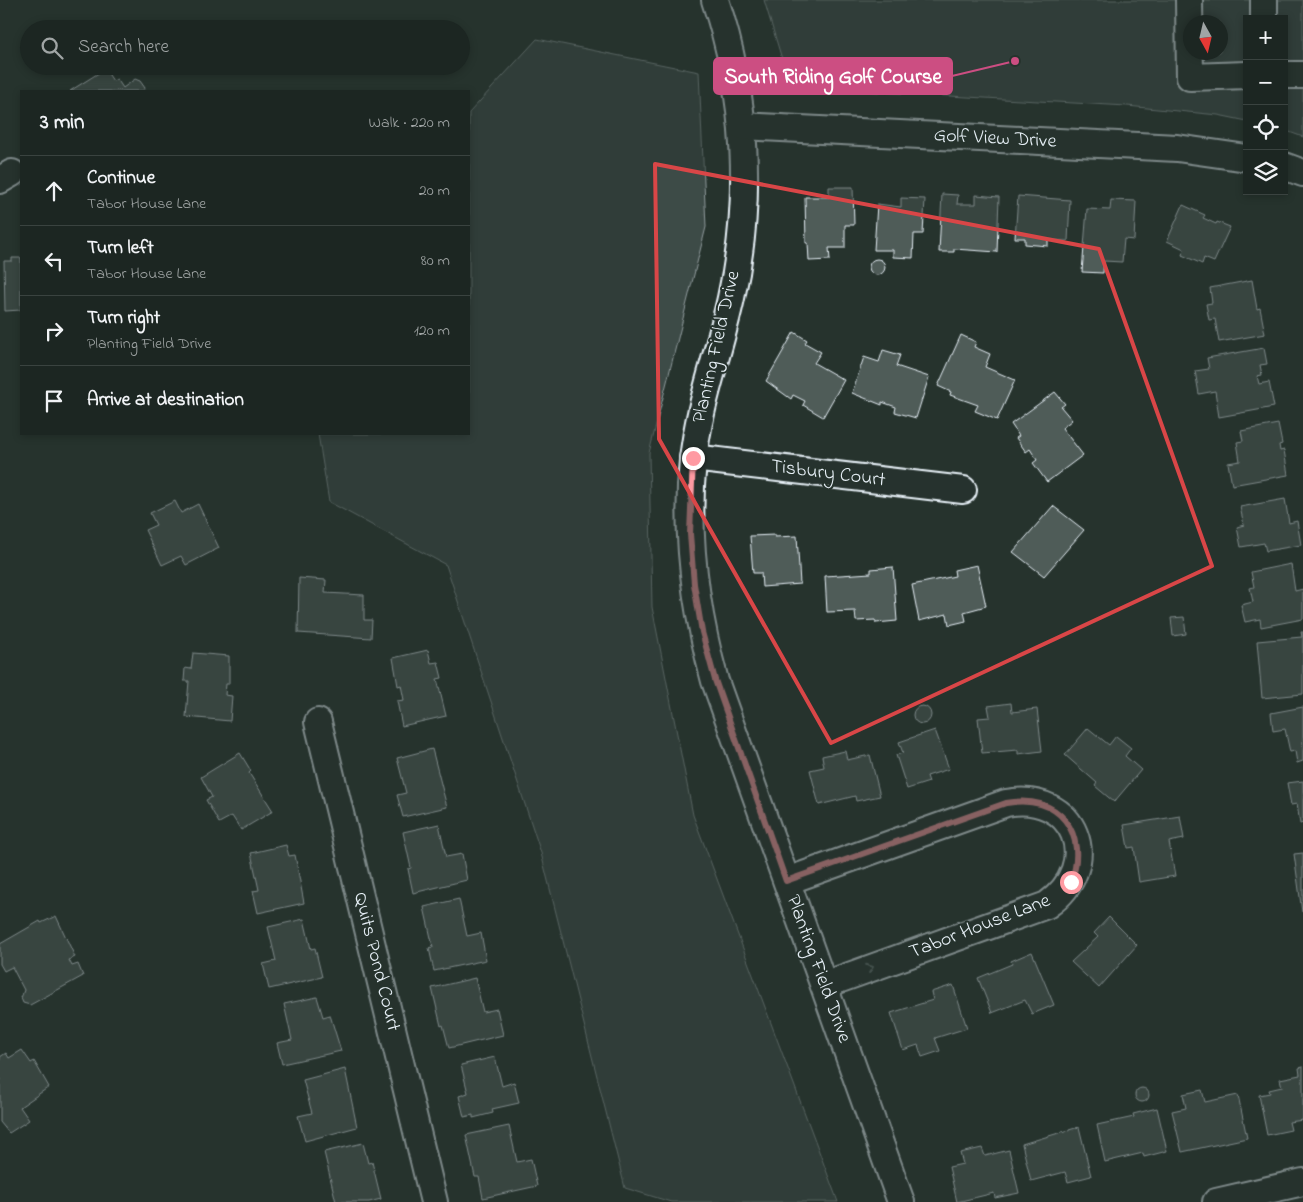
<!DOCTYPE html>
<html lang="en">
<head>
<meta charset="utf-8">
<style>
	body { margin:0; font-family:"Indie Flower",sans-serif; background:#252e2a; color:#f1f3f6 }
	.controls { position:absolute; right:15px; top:15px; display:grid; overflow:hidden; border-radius:0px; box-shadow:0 2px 8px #0003 }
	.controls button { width:45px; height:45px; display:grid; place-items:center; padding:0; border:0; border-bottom:1px solid #3a4340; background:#1c2622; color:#f1f3f6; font:25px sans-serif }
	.compass { position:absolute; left:1183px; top:15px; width:45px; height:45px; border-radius:50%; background:#1c2622; box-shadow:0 2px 8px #0003; rotate:172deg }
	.stop { position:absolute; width:15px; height:15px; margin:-11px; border:4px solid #ff9aa2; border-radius:50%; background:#fff }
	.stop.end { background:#ff9aa2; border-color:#fff; box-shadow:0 1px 5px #0008 }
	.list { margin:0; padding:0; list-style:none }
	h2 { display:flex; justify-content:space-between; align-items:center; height:65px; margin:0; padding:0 20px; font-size:21px }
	h2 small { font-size:16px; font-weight:400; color:#a0a5a5 }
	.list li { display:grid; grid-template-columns:32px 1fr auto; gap:15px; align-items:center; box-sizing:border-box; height:70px; padding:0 20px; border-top:1px solid #3a4340 }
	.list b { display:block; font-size:19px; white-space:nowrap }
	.list p { margin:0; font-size:16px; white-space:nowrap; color:#a0a5a5 }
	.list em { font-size:16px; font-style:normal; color:#a0a5a5 }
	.icon { flex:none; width:28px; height:28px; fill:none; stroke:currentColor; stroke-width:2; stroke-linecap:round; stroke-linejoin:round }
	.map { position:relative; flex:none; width:1303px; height:1202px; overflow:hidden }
	.search { position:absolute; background:#1c2622; box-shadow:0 2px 8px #0003; left:20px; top:20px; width:450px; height:55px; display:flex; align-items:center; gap:12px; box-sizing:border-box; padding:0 18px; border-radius:28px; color:#a0a5a5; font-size:19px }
	.panel { position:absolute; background:#1c2622; box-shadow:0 2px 8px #0003; left:20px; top:90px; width:450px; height:345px; border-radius:0px }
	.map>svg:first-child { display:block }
</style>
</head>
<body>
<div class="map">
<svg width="1303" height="1202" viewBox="0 0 1303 1202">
	<rect width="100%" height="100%" fill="#26332d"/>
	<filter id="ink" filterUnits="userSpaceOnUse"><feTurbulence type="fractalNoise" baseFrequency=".02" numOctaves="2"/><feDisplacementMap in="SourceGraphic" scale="10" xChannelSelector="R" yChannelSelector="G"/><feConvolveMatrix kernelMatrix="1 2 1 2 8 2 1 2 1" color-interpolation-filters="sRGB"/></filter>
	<g filter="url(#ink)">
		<g fill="#3e4b47" stroke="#939ea0" fill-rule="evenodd">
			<path d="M764,0H1303V137L1284,130V19H1247V121L1218,115L1127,106L842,90L785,69ZM1190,22H1220V52H1190Z"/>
			<polygon points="537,39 699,72 706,227 649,453 652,607 693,815 838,1202 671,1202 625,1188 541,853 446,565 329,502 318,434 469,434 469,113"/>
		</g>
		<g fill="#505c59" stroke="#e8f1f8">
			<polygon points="105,69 113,81 117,79 123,88 135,79 140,81 145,88 144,91 70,91"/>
			<polygon points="829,187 853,187 854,225 845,225 845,248 829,248 830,260 809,261 808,243 806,243 805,197 829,197"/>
			<polygon points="942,194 958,195 957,204 976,204 976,195 999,197 997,252 954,249 954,252 939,252"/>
			<polygon points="1018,196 1070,200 1068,241 1048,240 1048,246 1025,244 1025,238 1015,238"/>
			<polygon points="901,198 925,199 923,234 914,234 913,258 893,257 893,250 874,250 877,204 901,207"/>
			<polygon points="1111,200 1136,201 1134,240 1124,239 1122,262 1104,261 1103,273 1082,272 1087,209 1110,210"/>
			<polygon points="1183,205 1205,215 1203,218 1216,224 1217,222 1230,227 1214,262 1204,258 1202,264 1182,255 1184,249 1167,241"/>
			<polygon points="12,258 21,258 21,310 5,311 4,261 12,261"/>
			<circle cx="877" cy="267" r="8"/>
			<polygon points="1252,280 1257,309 1260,308 1265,334 1219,342 1215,319 1209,320 1206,304 1212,303 1210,288"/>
			<polygon points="794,332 807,340 805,343 821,352 814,363 844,380 823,417 803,405 805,401 793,395 791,399 766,381"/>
			<polygon points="961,335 976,342 974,347 990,354 985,367 1015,380 997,420 975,411 978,405 950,395 951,392 938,386"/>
			<polygon points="1264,348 1267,364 1260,365 1262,375 1257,376 1259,384 1269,382 1274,407 1219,417 1215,391 1199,394 1195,371 1209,369 1207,358"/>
			<polygon points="883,350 900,355 896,366 929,377 916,418 895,412 896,407 882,402 882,405 852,393 864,357 879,362"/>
			<polygon points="1055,392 1065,404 1061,407 1072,420 1062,428 1083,455 1047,482 1033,463 1037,460 1030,449 1026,452 1016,438 1019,436 1011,424"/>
			<polygon points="1278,424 1282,444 1279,445 1280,451 1284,450 1288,475 1232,485 1228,463 1240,461 1237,442 1243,441 1241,431"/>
			<polygon points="1285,499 1289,523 1297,521 1301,545 1266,551 1264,543 1241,547 1237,527 1244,525 1240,507"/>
			<polygon points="175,501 181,513 198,504 219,548 186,565 181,556 162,565 145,530 156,525 150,513"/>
			<polygon points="1053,506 1084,530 1044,576 1013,552"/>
			<polygon points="775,535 775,537 797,536 800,584 762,587 761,573 753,573 750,536"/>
			<polygon points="1291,564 1295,591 1303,589 1303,619 1261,627 1260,619 1245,622 1241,605 1253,602 1250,588 1254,587 1251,572"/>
			<polygon points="977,565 986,606 964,612 966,621 949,625 947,614 919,621 912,585 955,576 954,570"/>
			<polygon points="893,567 897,621 876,623 875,620 856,621 855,611 827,612 825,576 871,573 871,569"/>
			<polygon points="299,578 326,580 325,593 364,595 364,620 372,620 371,638 298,633"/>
			<polygon points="1184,617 1186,634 1173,636 1171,618"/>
			<polygon points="1301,632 1303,632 1303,694 1262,698 1257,641 1302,637"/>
			<polygon points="428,650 431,663 438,662 442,678 437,679 446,716 402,726 397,701 404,700 401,685 398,686 393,658"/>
			<polygon points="193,653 229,656 229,684 226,684 225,695 232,696 230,721 186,717 189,681 184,681 185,668 191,669"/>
			<polygon points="1011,703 1012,712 1037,709 1042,751 1018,754 1018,750 982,753 978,718 990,717 988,706"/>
			<circle cx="922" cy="715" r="9"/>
			<polygon points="1303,707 1303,761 1297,763 1295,751 1290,752 1285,729 1273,731 1271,713"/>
			<polygon points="1088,728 1109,745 1116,736 1131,748 1125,756 1141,770 1114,802 1095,786 1097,783 1065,755"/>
			<polygon points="935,730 949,769 927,776 929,782 907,789 896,755 903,753 899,742"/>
			<polygon points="432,749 447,807 403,817 397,795 406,793 397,758"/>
			<polygon points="845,751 847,760 870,755 880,796 856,801 855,796 819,805 810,770 824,767 822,756"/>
			<polygon points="240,753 251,771 249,773 273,811 241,830 232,816 219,823 206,800 212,797 201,777"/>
			<polygon points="1303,781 1303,823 1300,824 1297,804 1291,805 1287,783"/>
			<polygon points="1180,816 1184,839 1169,842 1175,876 1139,882 1134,847 1128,848 1124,825"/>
			<polygon points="439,824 446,857 462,854 467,880 413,893 408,869 411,868 403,832"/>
			<polygon points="286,845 289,856 295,855 304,903 258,913 253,891 259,890 251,853"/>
			<polygon points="1303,853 1303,911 1302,912 1294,854"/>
			<polygon points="459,899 467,936 481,933 486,960 434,971 429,948 433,947 424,907"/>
			<polygon points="56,916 75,957 69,960 72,966 78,964 83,976 30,1005 23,1003 21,998 24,990 12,967 4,971 0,964 0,944 40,921 41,923"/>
			<polygon points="1109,917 1137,945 1099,988 1071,962 1098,937 1094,933"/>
			<polygon points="304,919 311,949 315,948 322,977 269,989 263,964 276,961 268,927"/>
			<polygon points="1032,952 1054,1005 1032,1014 1025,1000 992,1013 978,978 1012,964 1011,961"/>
			<polygon points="475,978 483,1012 497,1009 503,1035 449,1048 443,1025 441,1026 432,988"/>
			<polygon points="953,985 967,1028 935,1038 940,1051 922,1057 918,1045 903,1050 891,1013 933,1000 931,992"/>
			<polygon points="317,997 323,1017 330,1015 341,1051 282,1064 277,1043 292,1040 284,1004"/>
			<polygon points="22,1050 31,1063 34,1061 49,1087 20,1107 29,1120 9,1133 0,1122 0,1057 6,1053 9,1058"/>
			<polygon points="495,1057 502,1086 514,1082 519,1103 492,1109 493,1113 473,1118 473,1115 464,1117 459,1096 468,1093 461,1065"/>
			<polygon points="1303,1067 1303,1120 1289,1122 1291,1130 1267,1135 1259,1095 1270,1093 1269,1090 1282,1087 1280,1079 1300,1075 1299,1068"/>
			<polygon points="345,1069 357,1127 305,1141 298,1116 312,1113 303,1080"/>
			<circle cx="1142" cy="1095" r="7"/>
			<polygon points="1202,1090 1205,1102 1238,1095 1247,1138 1182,1152 1172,1111 1186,1108 1183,1094"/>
			<polygon points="1157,1108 1167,1151 1144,1157 1143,1153 1105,1162 1097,1125 1134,1117 1133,1114"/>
			<polygon points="509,1126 517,1162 531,1159 537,1186 483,1198 479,1177 475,1177 466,1135"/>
			<polygon points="1079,1127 1091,1176 1068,1182 1065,1172 1031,1181 1022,1144"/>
			<polygon points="363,1143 368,1163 372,1162 381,1199 369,1202 336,1202 324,1152"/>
			<polygon points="982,1148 985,1156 1009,1150 1019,1193 995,1198 994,1193 957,1202 949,1167 963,1164 960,1153"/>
		</g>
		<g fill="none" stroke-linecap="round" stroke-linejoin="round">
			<g stroke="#e8f1f8" stroke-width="30">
				<g id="minor">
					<path d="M715,0C747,95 753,200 731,298C719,353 699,404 693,460C685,536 695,608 715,681L901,1202"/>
					<polyline points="1189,0 1190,77 1247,75"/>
					<polyline points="1264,0 1264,19"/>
					<polyline points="1284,75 1303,75"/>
					<polyline points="742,126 1177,148 1247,158"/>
					<polyline points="1284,166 1303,173"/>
					<polyline points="0,180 12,173"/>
					<polyline points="693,458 963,490"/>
					<polyline points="318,722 434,1202"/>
					<path d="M787,881L1006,803C1075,790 1105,864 1047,905L824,985"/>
					<polyline points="1216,1202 1303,1182"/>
				</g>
			</g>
			<use href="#minor" stroke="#26332d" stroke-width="26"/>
		</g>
		<defs><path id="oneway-chevron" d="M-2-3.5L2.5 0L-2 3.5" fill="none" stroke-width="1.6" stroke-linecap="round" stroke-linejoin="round" transform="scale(1.25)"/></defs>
		<use stroke="#6a7674" href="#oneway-chevron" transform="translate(870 968) rotate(-20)"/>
	</g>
	<g fill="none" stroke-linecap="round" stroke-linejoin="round" filter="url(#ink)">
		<path stroke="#ff9aa2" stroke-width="6" d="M693,458L690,534L694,584L702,632L715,680L786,881L1006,803C1059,793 1089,833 1071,882"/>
	</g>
	<path d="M0 0H1303V1202H0ZM655,164L1099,249L1212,566L831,743L659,439Z" fill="#26332d" fill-opacity=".55" fill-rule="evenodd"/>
	<path fill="none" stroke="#d94647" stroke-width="4" stroke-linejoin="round" d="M655,164L1099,249L1212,566L831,743L659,439Z"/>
	<g text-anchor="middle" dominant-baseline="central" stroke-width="4" stroke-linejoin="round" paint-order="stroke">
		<g font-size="20" fill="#e8f1f8" stroke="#26332d">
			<text transform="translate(995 139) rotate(3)">Golf View Drive</text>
			<text transform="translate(717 347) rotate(-77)">Planting Field Drive</text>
			<text transform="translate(828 474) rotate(7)">Tisbury Court</text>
			<text transform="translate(980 927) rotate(-21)">Tabor House Lane</text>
			<text transform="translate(376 962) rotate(76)">Quits Pond Court</text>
			<text transform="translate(818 969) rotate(70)">Planting Field Drive</text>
		</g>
	</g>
	<path fill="none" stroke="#cc4e82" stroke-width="2" d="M1015 61L952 76"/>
	<circle fill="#cc4e82" stroke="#26332d" stroke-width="2" cx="1015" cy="61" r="5"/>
	<rect fill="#cc4e82" stroke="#cc4e82" stroke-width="2" x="714" y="58" width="238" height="36" rx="5"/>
	<g font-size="21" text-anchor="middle" font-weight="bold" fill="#fff">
		<text x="833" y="83">South Riding Golf Course</text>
	</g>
</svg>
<div class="controls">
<button>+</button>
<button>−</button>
<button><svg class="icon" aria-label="locate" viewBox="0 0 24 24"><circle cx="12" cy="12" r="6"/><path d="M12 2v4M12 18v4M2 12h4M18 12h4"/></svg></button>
<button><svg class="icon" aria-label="layers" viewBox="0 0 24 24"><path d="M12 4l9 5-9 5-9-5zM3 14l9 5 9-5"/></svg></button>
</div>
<svg class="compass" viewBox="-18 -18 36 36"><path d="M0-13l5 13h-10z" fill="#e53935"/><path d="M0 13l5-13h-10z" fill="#a0a5a5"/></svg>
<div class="stop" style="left:1071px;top:882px"></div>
<div class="stop end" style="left:693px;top:458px"></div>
<div class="search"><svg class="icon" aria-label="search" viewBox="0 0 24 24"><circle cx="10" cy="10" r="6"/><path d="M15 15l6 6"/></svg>Search here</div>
<section class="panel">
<h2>3 min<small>Walk · 220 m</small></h2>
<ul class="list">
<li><svg class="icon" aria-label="ahead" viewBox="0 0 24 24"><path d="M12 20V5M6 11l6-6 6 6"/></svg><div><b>Continue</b><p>Tabor House Lane</p></div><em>20 m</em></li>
<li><svg class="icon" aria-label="left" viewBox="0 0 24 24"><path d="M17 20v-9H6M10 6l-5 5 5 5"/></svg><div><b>Turn left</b><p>Tabor House Lane</p></div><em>80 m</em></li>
<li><svg class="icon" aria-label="right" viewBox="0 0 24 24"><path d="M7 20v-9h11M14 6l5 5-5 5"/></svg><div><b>Turn right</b><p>Planting Field Drive</p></div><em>120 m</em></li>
<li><svg class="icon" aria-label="arrive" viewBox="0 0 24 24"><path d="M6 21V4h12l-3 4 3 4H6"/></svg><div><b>Arrive at destination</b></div></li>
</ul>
</section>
</div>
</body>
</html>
